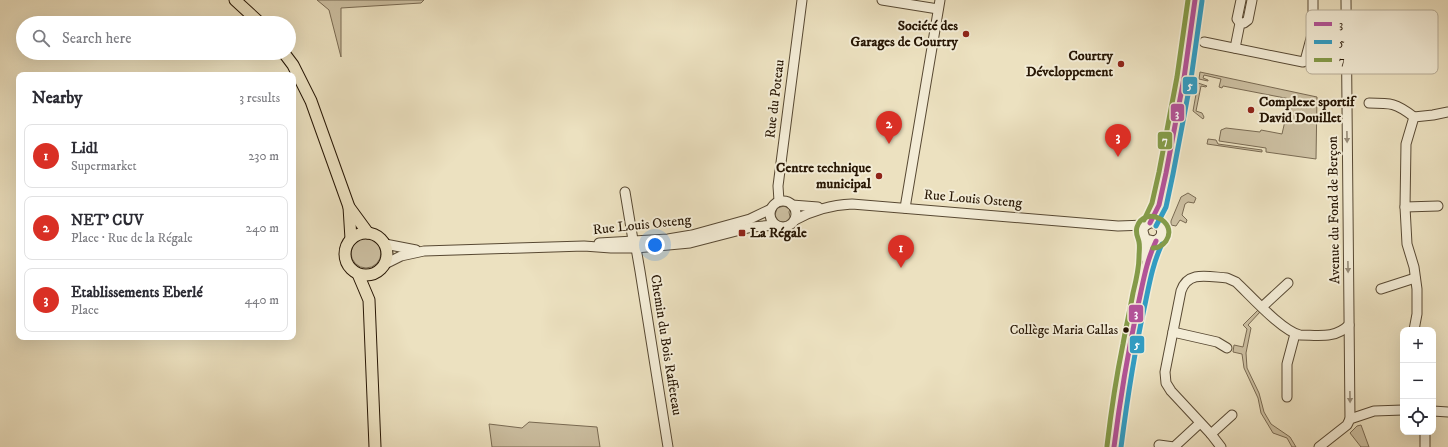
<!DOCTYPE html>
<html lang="en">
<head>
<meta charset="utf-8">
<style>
	body { margin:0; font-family:"IM FELL DW Pica",serif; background:#f7f7f7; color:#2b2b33 }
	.controls { position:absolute; right:12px; bottom:12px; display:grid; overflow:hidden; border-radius:8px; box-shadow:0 4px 16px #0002 }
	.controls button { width:36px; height:36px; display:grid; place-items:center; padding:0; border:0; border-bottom:1px solid #e1e1e2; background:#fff; color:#2b2b33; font:20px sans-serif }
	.you { position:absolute; left:655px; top:245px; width:14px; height:14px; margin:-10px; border:3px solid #fff; border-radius:50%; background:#1a73e8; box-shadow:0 0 0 6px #1a73e833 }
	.badge { display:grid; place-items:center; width:26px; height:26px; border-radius:50%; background:#d93025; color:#fff; font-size:13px; font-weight:700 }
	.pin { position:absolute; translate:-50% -33px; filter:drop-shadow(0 1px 2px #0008) }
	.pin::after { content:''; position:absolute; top:21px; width:14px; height:12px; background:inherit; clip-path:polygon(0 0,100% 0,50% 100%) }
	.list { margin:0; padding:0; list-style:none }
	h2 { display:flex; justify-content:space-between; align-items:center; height:52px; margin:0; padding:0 16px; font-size:17px }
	h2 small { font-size:13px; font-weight:400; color:#7c7c81 }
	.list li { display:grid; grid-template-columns:26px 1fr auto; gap:12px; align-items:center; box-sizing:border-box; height:64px; margin:0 8px 8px; padding:0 8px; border:1px solid #e1e1e2; border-radius:8px }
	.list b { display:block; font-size:15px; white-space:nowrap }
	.list p { margin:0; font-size:13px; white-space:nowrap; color:#7c7c81 }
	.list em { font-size:13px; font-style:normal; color:#7c7c81 }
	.icon { flex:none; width:22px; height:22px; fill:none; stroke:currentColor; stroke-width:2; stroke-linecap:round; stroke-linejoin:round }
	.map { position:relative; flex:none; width:1448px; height:447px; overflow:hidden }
	.search { position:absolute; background:#fff; box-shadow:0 4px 16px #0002; left:16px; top:16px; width:280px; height:44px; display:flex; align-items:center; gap:10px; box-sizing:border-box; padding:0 14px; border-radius:22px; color:#7c7c81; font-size:15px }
	.panel { position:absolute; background:#fff; box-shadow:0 4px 16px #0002; left:16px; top:72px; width:280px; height:268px; border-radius:8px }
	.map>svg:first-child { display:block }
</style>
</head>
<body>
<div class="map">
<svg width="1448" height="447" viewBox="0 0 1448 447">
	<rect width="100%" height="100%" fill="#ece1c0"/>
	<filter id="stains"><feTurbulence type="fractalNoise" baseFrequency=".005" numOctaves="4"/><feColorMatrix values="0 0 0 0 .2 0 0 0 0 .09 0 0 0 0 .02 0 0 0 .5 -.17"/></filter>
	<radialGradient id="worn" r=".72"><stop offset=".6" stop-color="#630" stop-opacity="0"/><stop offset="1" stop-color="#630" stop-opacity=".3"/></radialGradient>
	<g fill="#cbbea0" stroke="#796a52">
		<polygon points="317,0 424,0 421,3 341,8 341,57 329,10"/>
		<polygon points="1200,72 1317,97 1316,159 1266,152 1266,148 1219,141 1221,130 1226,128 1260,132 1261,130 1282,134 1290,99 1223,86 1222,88 1219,87 1221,79 1204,75 1203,78 1208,80 1208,81 1199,79"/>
		<polygon points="1198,83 1207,86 1206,87 1201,86 1196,111 1202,113 1204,117 1203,119 1193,111"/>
		<polygon points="1208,139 1216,140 1218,144 1262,150 1262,152 1207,144"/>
		<polygon points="1188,193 1196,198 1194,203 1188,202 1185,204 1182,215 1187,220 1186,223 1180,220 1176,226 1171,225 1171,221 1181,197"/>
		<path d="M784,206L790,209L789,212L790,217C788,222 783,223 778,221L775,215L777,208Z"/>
		<circle cx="366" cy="253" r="15"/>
		<polygon points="1258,310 1260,312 1248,325 1251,328 1246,353 1247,368 1259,393 1264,412 1271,424 1290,437 1296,447 1292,447 1287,438 1273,433 1261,413 1258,398 1244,368 1242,354 1233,352 1234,345 1243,347 1247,329 1243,325"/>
		<polygon points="529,422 597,427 600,447 492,447 489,424 522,428"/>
		<polygon points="1361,425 1369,447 1361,447 1350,433 1357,426"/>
	</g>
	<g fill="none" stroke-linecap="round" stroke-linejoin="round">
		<g stroke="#584933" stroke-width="11">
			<g id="minor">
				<polyline points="882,0 938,9"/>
				<polyline points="1346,0 1350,419"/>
				<polyline points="1240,23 1244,23 1248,20 1252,0"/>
				<polyline points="1204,42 1303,62 1305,61 1313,31 1313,0"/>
				<polyline points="1235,48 1240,23 1237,19 1241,0"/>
				<path d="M1369,103C1391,103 1396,103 1414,117"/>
				<polyline points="625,192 633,240 636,248 640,271 668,447"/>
				<circle cx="783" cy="214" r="13"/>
				<polyline points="779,201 778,186 802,0"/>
				<polyline points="792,205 818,207"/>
				<polyline points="1405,207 1438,206"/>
				<polyline points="905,208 940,0"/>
				<path d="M795,220C813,210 831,205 852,204L1118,226L1146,225"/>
				<polyline points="1158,225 1159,205 1184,78 1195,0"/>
				<path d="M1146,239L1154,241C1166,237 1163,222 1150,223C1138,229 1145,233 1146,242C1147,247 1146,253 1146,258"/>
				<polyline points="599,243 668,239 692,235 750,219 771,209"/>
				<polyline points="385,244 416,250"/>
				<polyline points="385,264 401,256 424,251 584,246 611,248 636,248 690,243 752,227 775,225"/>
				<polyline points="1381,289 1415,278"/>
				<polyline points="1262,307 1288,283"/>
				<polyline points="1414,330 1417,314 1417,289 1414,267 1407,244 1405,207 1406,144 1414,117 1433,115 1448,112"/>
				<polyline points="1173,332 1217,342 1227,348"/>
				<polyline points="1287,397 1287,364 1295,334"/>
				<polyline points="1433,411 1448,412"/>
				<polyline points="1211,434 1232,415"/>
				<polyline points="1159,445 1174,447 1200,423"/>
				<path d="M1114,447C1119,402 1127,358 1136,314C1142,289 1144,263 1156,241"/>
				<path d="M1221,447L1211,434L1171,391L1166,383L1165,372L1181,291C1188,270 1209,277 1227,278L1236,282C1251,296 1282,331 1300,335C1318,335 1335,339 1349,325"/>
				<polyline points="1319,447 1347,425 1350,419 1374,411 1403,410"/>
				<polyline points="1425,447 1425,432"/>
			</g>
		</g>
		<g stroke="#271604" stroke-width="13">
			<g id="major">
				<polyline points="235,0 260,23"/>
				<polyline points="284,53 293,65 311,101 349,207 368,233"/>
				<polyline points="349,207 351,239"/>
				<circle cx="366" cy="254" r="21"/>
				<polyline points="358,274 369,300 375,447"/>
			</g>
		</g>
		<use href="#minor" stroke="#f3ecd6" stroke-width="9"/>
		<use href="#major" stroke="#ece1c0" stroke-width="11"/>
		<g stroke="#f3ecd6" stroke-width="8">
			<g id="bus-1">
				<polyline points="1150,223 1159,205 1166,173 1184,78 1195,0"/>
				<path d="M1114,447C1120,399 1128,352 1138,305C1143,283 1146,262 1156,241"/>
			</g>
		</g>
		<g stroke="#f3ecd6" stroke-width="8">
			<g id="bus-2">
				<polyline points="1156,226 1166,207 1173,174 1191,79 1202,1"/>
				<path d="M1121,447C1127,401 1134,354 1144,309C1149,286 1152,265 1162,244"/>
			</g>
		</g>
		<g stroke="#f3ecd6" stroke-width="8">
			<g id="bus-3">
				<polyline points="1144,220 1152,203 1159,172 1177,77 1188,0"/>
				<path d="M1107,446C1111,412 1116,378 1123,344C1126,327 1130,310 1133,293C1136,281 1139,269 1139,257C1139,252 1140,247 1139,242C1138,237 1135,233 1137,227C1144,205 1179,221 1166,241C1163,245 1158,248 1153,248"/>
			</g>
		</g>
		<use href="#bus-1" stroke="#b25397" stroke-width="5"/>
		<use href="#bus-2" stroke="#329cc2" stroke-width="5"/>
		<use href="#bus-3" stroke="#849a48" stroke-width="5"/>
	</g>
	<defs><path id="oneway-solid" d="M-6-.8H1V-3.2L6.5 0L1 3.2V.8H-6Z"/></defs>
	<g fill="#978c78">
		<use href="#oneway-solid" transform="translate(1347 137) rotate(89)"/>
		<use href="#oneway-solid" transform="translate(1348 267) rotate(89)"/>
		<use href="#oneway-solid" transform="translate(1350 397) rotate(89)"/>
	</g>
	<g fill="#8f2418" stroke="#f3ecd6" stroke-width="1.5">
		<circle cx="966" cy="34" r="4"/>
		<circle cx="1121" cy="64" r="4"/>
		<circle cx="1251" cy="110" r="4"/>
		<circle cx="879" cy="176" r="4"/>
		<rect x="738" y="229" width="8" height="8" rx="2"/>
	</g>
	<circle fill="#271604" stroke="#f3ecd6" stroke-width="1.5" cx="1126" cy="330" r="3.5"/>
	<g text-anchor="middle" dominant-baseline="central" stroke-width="4" stroke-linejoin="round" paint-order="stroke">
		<g font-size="13" fill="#271604" stroke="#f3ecd6" text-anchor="end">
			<text x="1118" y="330">Collège Maria Callas</text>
		</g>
		<g font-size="14" font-weight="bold" fill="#271604" stroke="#f3ecd6" text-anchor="end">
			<text x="958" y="26">Société des<tspan x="958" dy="16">Garages de Courtry</tspan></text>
			<text x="1113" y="56">Courtry<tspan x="1113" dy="16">Développement</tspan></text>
			<text x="1259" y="102" text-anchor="start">Complexe sportif<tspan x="1259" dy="16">David Douillet</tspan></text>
			<text x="871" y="168">Centre technique<tspan x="871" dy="16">municipal</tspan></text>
			<text x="750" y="233" text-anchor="start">La Régale</text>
		</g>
		<g font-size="14" fill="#271604" stroke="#f3ecd6">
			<text transform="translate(775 99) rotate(-83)">Rue du Poteau</text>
			<text transform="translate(973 199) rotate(5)">Rue Louis Osteng</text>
			<text transform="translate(1334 210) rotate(-91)">Avenue du Fond de Berçon</text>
			<text transform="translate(642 225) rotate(-6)">Rue Louis Osteng</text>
			<text transform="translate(666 345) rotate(81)">Chemin du Bois Raffeteau</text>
		</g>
	</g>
	<rect x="1306" y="10" width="132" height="64" rx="6" fill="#f3ecd6" stroke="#b6ac97" stroke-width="1"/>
	<rect x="1314" y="22" width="18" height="4" fill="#b25397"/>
	<rect x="1314" y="40" width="18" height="4" fill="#329cc2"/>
	<rect x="1314" y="58" width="18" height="4" fill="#849a48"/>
	<g font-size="11" fill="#271604">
		<text x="1339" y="28">3</text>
		<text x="1339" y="46">5</text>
		<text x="1339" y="64">7</text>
	</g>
	<g stroke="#f3ecd6" stroke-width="1.5">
		<rect x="1182" y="76" width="16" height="19" rx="4" fill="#329cc2"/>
		<rect x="1170" y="103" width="15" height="19" rx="4" fill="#b25397"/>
		<rect x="1157" y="131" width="16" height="19" rx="4" fill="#849a48"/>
		<rect x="1128" y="304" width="16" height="19" rx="4" fill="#b25397"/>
		<rect x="1129" y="335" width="16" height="19" rx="4" fill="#329cc2"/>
	</g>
	<g font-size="11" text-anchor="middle" font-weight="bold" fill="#fff">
		<text x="1190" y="89">5</text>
		<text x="1177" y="117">3</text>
		<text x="1165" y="144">7</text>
		<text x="1136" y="317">3</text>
		<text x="1137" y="348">5</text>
	</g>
	<rect width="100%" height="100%" filter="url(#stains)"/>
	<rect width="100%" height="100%" fill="url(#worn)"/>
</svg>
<div class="controls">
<button>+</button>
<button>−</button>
<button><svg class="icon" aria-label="locate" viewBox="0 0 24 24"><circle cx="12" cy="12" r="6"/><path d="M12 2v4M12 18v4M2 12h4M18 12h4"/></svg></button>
</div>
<div class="you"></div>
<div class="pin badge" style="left:901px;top:268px">1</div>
<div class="pin badge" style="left:889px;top:144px">2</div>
<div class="pin badge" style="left:1118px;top:157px">3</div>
<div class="search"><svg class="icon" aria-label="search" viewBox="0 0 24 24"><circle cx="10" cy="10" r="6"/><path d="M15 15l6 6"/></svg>Search here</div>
<section class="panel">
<h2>Nearby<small>3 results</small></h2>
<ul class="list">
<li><span class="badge">1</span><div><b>Lidl</b><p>Supermarket</p></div><em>230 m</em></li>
<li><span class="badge">2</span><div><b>NET' CUV</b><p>Place · Rue de la Régale</p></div><em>240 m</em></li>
<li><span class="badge">3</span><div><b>Etablissements Eberlé</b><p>Place</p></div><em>440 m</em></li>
</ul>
</section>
</div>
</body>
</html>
